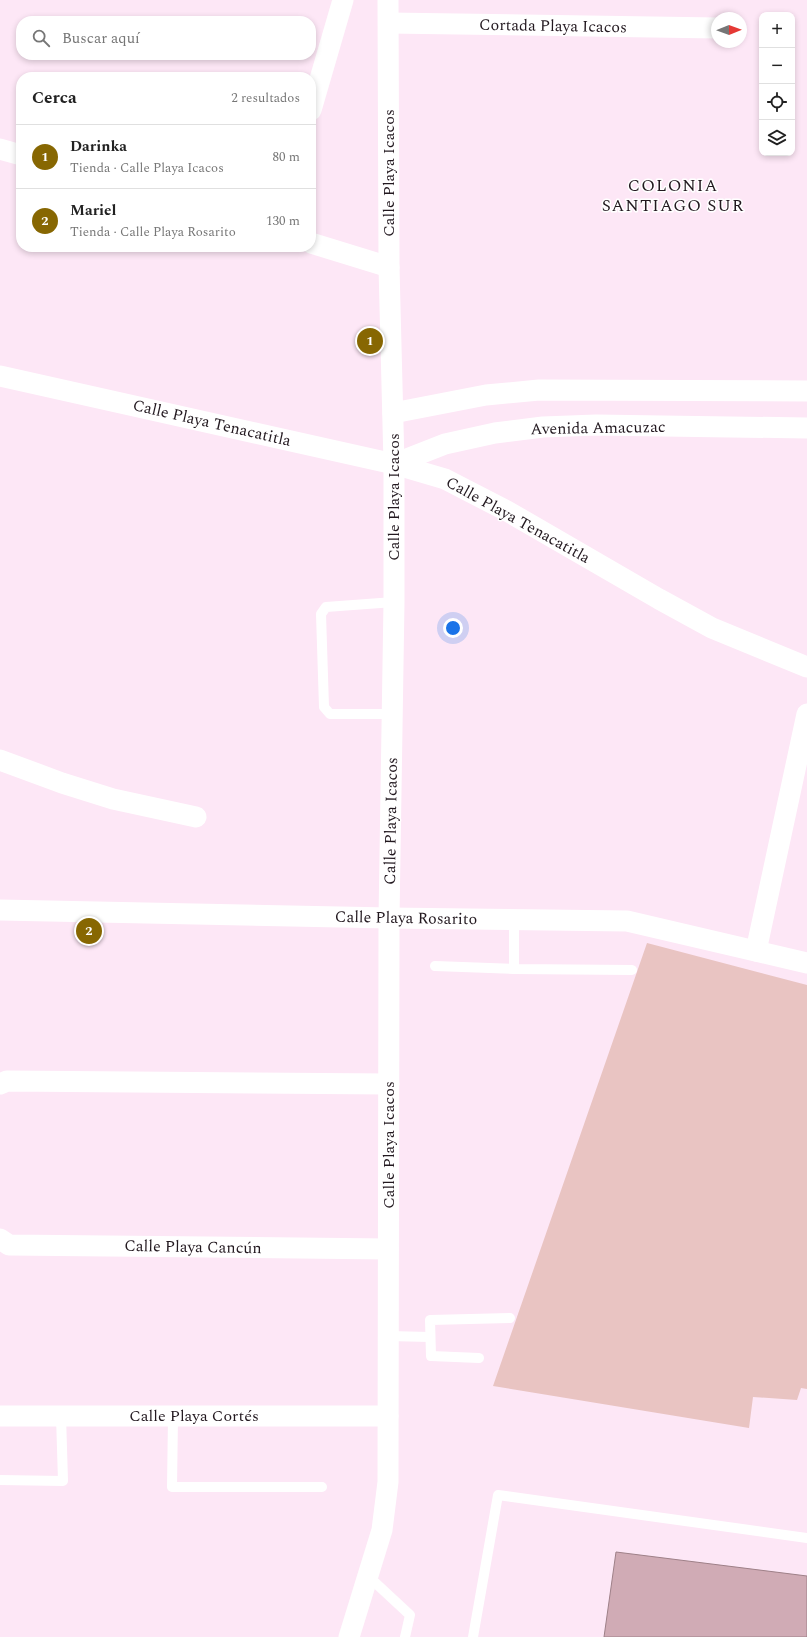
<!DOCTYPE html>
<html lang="es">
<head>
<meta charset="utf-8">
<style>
	body { margin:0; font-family:Spectral,serif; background:#f6f6f6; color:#222 }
	.controls { position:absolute; right:12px; top:12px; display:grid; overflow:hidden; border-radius:8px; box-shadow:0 2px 6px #0003 }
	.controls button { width:36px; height:36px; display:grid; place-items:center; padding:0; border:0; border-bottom:1px solid #e0e0e0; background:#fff; color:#222; font:20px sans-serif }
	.compass { position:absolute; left:711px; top:12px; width:36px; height:36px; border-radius:50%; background:#fff; box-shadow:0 2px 6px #0003; rotate:89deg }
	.you { position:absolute; left:453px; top:628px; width:14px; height:14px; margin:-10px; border:3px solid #fff; border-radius:50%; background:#1a73e8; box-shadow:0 0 0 6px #1a73e833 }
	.badge { display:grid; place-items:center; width:26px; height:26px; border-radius:50%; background:#876702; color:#fff; font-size:13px; font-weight:700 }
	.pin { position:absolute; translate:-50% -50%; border:2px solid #fff; box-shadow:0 1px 4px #0006 }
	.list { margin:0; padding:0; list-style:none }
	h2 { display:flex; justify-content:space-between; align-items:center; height:52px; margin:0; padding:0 16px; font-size:17px }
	h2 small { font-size:13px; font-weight:400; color:#767676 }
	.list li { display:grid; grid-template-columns:26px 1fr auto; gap:12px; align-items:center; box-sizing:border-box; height:64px; padding:0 16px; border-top:1px solid #e0e0e0 }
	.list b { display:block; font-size:15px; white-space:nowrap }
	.list p { margin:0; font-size:13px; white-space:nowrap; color:#767676 }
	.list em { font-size:13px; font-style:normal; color:#767676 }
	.icon { flex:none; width:22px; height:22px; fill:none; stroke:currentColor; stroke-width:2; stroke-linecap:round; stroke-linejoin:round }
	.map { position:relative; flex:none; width:807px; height:1637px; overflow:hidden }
	.search { position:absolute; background:#fff; box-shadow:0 2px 6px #0003; left:16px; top:16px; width:300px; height:44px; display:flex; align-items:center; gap:10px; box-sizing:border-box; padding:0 14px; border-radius:16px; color:#767676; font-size:15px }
	.panel { position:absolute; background:#fff; box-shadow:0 2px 6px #0003; left:16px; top:72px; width:300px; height:180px; border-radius:16px }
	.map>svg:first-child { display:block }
</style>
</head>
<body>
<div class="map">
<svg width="807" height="1637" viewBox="0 0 807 1637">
	<rect width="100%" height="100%" fill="#fde7f6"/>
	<polygon fill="#e9c4c2" points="647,943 807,985 807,1389 801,1388 797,1400 753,1397 749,1428 493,1386"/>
	<polygon fill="#d0abb5" stroke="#9e8088" points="616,1552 807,1576 807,1637 604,1637"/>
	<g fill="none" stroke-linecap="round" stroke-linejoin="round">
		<g stroke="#fff" stroke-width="10">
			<polyline points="393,714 330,714 324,707 321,614 326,607 394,602"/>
			<polyline points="514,919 514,969"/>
			<polyline points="435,966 514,969 632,970"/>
			<polyline points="388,1336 430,1337"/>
			<polyline points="479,1358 431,1356 430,1320 510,1318"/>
			<polyline points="173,1417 172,1487 322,1487"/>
			<polyline points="0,1480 63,1481 61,1416"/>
			<polyline points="368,1576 410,1615 405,1637"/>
			<polyline points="473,1637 498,1495 807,1538"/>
		</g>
		<g stroke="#fff" stroke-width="21">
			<polyline points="389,23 717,28"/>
			<polyline points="311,110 343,0"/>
			<polyline points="0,149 21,155"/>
			<polyline points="311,243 389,267"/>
			<polyline points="0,376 394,464 445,479 507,511 659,599 712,628 807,667"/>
			<polyline points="393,413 486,395 539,390 807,391"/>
			<polyline points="394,464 445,444 495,433 543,427 596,425 807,428"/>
			<polyline points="0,760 62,783 113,799 196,817"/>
			<polyline points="0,910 389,918 627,921 807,963"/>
			<polyline points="756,951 807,714"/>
			<polyline points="0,1084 7,1081 389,1084"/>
			<polyline points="0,1239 9,1245 388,1249"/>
			<polyline points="0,1416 388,1416"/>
			<polyline points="349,1637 382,1530 388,1482 389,918 394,602 394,464 389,267 388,0"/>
		</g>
	</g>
	<g text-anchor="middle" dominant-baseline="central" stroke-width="3" stroke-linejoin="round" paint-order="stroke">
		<g font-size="16" fill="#22181f" stroke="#fff">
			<text transform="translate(553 26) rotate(1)">Cortada Playa Icacos</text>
			<text transform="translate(389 173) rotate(-90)">Calle Playa Icacos</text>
			<text transform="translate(212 423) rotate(13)">Calle Playa Tenacatitla</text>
			<text transform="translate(598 428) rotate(-1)">Avenida Amacuzac</text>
			<text transform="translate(394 497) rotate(-90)">Calle Playa Icacos</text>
			<text transform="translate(518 520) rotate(29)">Calle Playa Tenacatitla</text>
			<text transform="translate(391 821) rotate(-89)">Calle Playa Icacos</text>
			<text transform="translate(406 918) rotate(1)">Calle Playa Rosarito</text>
			<text transform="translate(389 1145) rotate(-90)">Calle Playa Icacos</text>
			<text transform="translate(193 1247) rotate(1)">Calle Playa Cancún</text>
			<text x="194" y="1416">Calle Playa Cortés</text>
		</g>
		<g font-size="17" letter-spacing="1" fill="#22181f" stroke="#fff">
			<text x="673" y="186">COLONIA<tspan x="673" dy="20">SANTIAGO SUR</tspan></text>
		</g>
	</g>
</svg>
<div class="controls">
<button>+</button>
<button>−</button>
<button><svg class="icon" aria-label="locate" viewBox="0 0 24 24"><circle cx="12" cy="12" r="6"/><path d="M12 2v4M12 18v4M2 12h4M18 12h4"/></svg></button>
<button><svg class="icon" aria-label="layers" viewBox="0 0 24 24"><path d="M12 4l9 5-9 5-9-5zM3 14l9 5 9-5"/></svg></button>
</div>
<svg class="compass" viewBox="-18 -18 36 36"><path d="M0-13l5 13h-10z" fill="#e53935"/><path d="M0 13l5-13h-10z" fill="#767676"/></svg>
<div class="you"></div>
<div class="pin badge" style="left:370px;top:341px">1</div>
<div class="pin badge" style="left:89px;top:931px">2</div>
<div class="search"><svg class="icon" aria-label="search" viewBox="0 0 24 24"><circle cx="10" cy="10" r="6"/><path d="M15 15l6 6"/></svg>Buscar aquí</div>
<section class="panel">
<h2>Cerca<small>2 resultados</small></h2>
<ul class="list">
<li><span class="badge">1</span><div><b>Darinka</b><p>Tienda · Calle Playa Icacos</p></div><em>80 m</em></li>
<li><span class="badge">2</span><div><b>Mariel</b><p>Tienda · Calle Playa Rosarito</p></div><em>130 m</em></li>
</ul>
</section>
</div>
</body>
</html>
